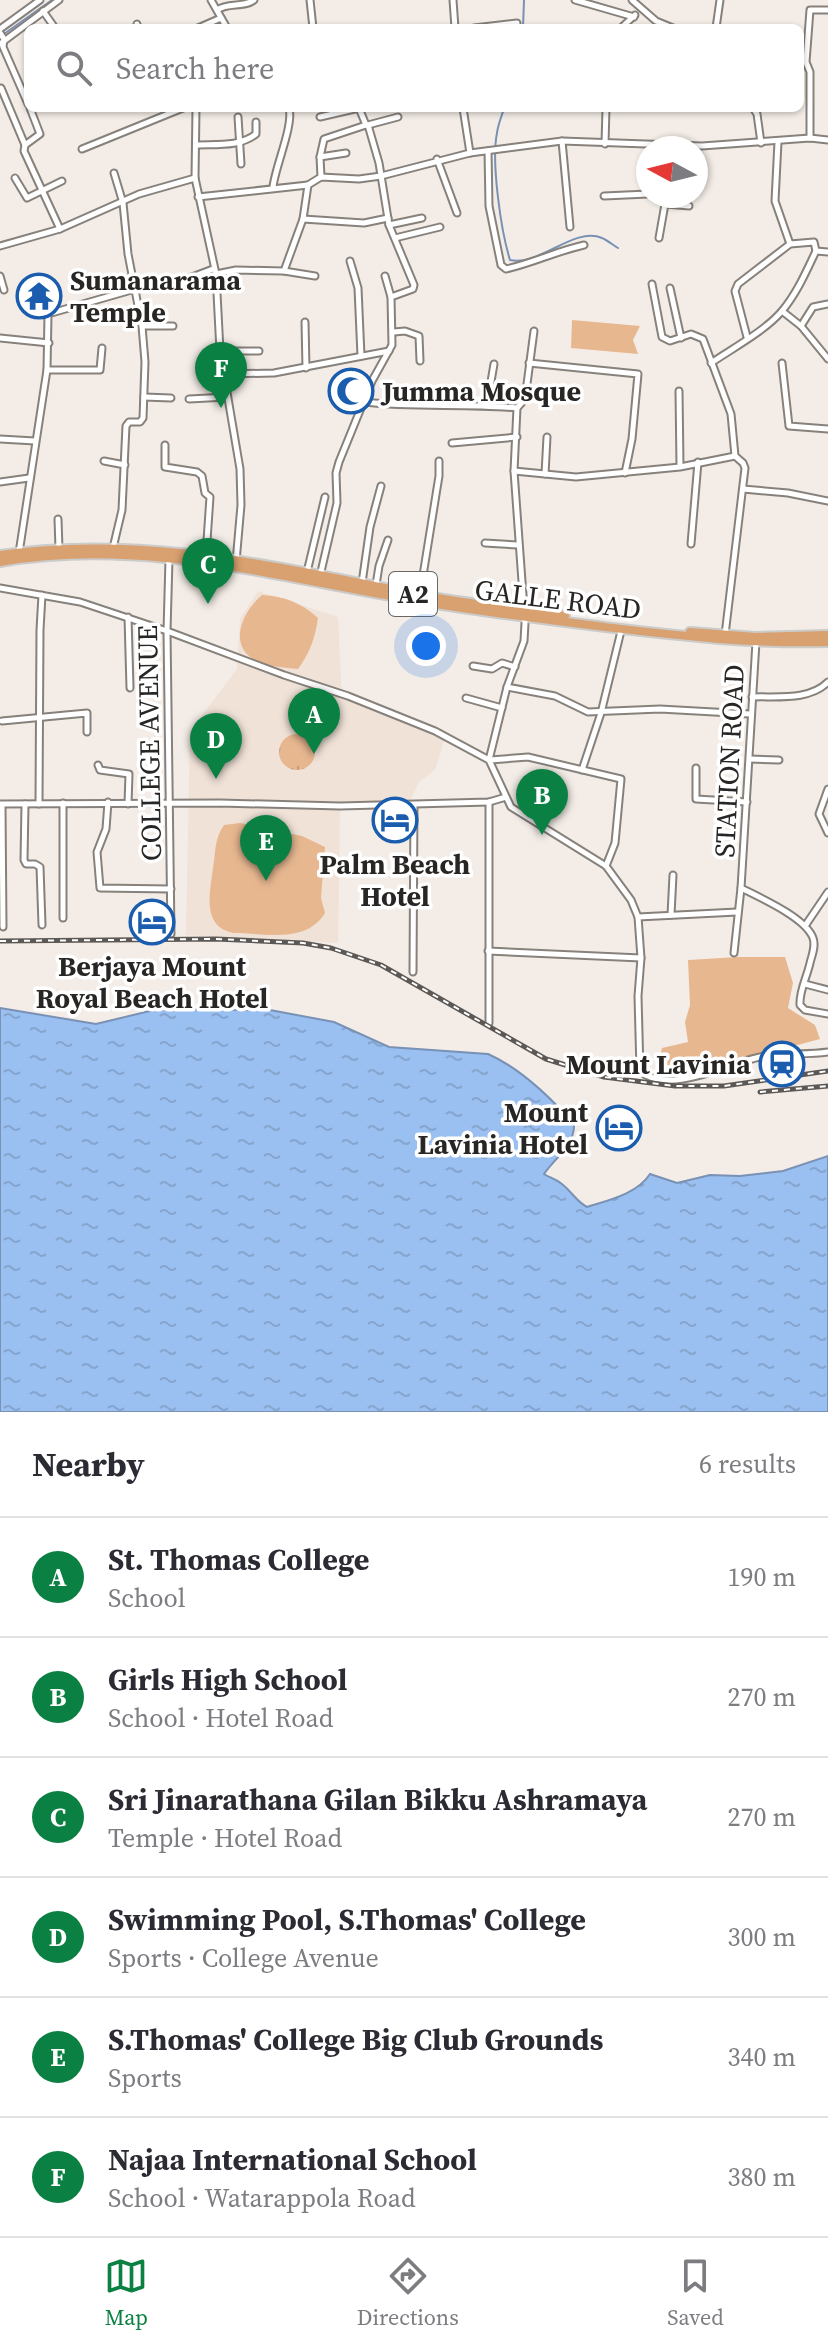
<!DOCTYPE html>
<html lang="en">
<head>
<meta charset="utf-8">
<style>
	body { margin:0; font-family:"Source Serif 4",serif; background:#f7f7f7; color:#2b2b33 }
	.compass { position:absolute; left:636px; top:136px; width:72px; height:72px; border-radius:50%; background:#fff; box-shadow:0 2px 6px #0004; rotate:277deg }
	.you { position:absolute; left:426px; top:646px; width:28px; height:28px; margin:-20px; border:6px solid #fff; border-radius:50%; background:#1a73e8; box-shadow:0 0 0 12px #1a73e833 }
	.badge { display:grid; place-items:center; width:52px; height:52px; border-radius:50%; background:#0b8043; color:#fff; font-size:26px; font-weight:700 }
	.pin { position:absolute; translate:-50% -66px; filter:drop-shadow(0 2px 4px #0008) }
	.pin::after { content:''; position:absolute; top:42px; width:28px; height:24px; background:inherit; clip-path:polygon(0 0,100% 0,50% 100%) }
	.list { margin:0; padding:0; list-style:none }
	h2 { display:flex; justify-content:space-between; align-items:center; height:104px; margin:0; padding:0 32px; font-size:34px }
	h2 small { font-size:26px; font-weight:400; color:#7c7c81 }
	.list li { display:grid; grid-template-columns:52px 1fr auto; gap:24px; align-items:center; box-sizing:border-box; height:120px; padding:0 32px; border-top:2px solid #e1e1e2 }
	.list b { display:block; font-size:30px; white-space:nowrap }
	.list p { margin:0; font-size:26px; white-space:nowrap; color:#7c7c81 }
	.list em { font-size:26px; font-style:normal; color:#7c7c81 }
	.icon { flex:none; width:44px; height:44px; fill:none; stroke:currentColor; stroke-width:2; stroke-linecap:round; stroke-linejoin:round }
	.map { position:relative; flex:none; width:828px; height:1412px; overflow:hidden }
	.search { position:absolute; background:#fff; box-shadow:0 2px 6px #0004; left:24px; right:24px; top:24px; height:88px; display:flex; align-items:center; gap:20px; box-sizing:border-box; padding:0 28px; border-radius:12px; color:#7c7c81; font-size:30px }
	.sheet { height:824px; background:#fff }
	nav { display:flex; justify-content:space-around; align-items:center; box-sizing:border-box; height:112px; border-top:2px solid #e1e1e2; background:#fff; font-size:22px; color:#7c7c81 }
	nav a { display:grid; justify-items:center; gap:4px }
	nav .on { color:#0b8043 }
	.map>svg:first-child { display:block }
</style>
</head>
<body>
<div class="map">
<svg width="828" height="1412" viewBox="0 0 828 1412">
	<defs>
		<pattern id="grass-tufts" width="24" height="20" patternUnits="userSpaceOnUse" patternTransform="scale(2)"><rect width="24" height="20" fill="#e7b790"/><path d="M3 7l-1-3M5 7V3M7 7l1-3M15 17l-1-3M17 17v-4M19 17l1-3" fill="none" stroke="#c69d7c"/></pattern>
		<pattern id="water-ripples" width="26" height="14" patternUnits="userSpaceOnUse" patternTransform="scale(2)"><rect width="26" height="14" fill="#9abff1"/><path d="M2 4q2-2 4 0t4 0M15 11q2-2 4 0t4 0" fill="none" stroke="#85a4ce"/></pattern>
	</defs>
	<rect width="100%" height="100%" fill="#f4ede7"/>
	<polygon fill="#f0e2d7" points="258,591 338,617 342,696 445,738 435,770 419,782 408,805 340,807 338,943 186,935 190,731 237,669 240,619"/>
	<circle fill="url(#grass-tufts)" cx="297" cy="752" r="18"/>
	<g fill="#e7b790">
		<polygon points="572,320 640,326 633,340 638,354 571,348"/>
		<path d="M262,595C284,596 302,603 318,618C315,638 310,653 298,669C283,668 260,666 249,656C229,638 246,608 262,595Z"/>
		<path d="M240,823L302,836L325,847L321,898L325,913C306,944 266,933 234,933C201,927 210,892 213,868C216,852 214,839 224,825Z"/>
		<polygon points="738,957 785,957 793,983 788,1008 815,1025 820,1039 697,1072 674,1072 657,1067 662,1048 688,1042 685,1022 690,1005 688,960"/>
	</g>
	<path fill="url(#water-ripples)" stroke="#7891b4" stroke-width="2" d="M0,1008L96,1024L158,1009L270,1010L334,1022L389,1047L488,1054C520,1068 551,1098 574,1124C575,1145 555,1158 544,1174C550,1178 555,1178 562,1184C572,1192 576,1201 587,1207C609,1200 637,1194 650,1174L677,1183L710,1175L740,1176L783,1171L828,1156V1412H0Z"/>
	<g fill="none" stroke-linecap="round" stroke-linejoin="round">
		<g stroke="#7891b4" stroke-width="2">
			<polyline points="523,28 524,0"/>
			<polyline points="4,34 52,0"/>
			<path d="M504,108C502,116 498,124 497,133C491,162 501,231 510,260C539,267 574,226 602,238C607,240 613,245 618,248"/>
		</g>
		<g stroke="#87817c" stroke-width="9">
			<g id="minor">
				<polyline points="211,0 227,28"/>
				<polyline points="310,0 313,28"/>
				<polyline points="453,0 455,28"/>
				<polyline points="575,0 634,17"/>
				<polyline points="632,0 656,21 673,28"/>
				<path d="M217,10C228,2 244,8 254,0"/>
				<polyline points="43,11 55,28"/>
				<polyline points="137,24 138,28"/>
				<polyline points="198,28 221,18"/>
				<polyline points="474,28 517,23"/>
				<polyline points="621,28 635,15"/>
				<polyline points="716,28 720,0"/>
				<polyline points="0,29 40,0"/>
				<polyline points="0,33 4,39 3,47 28,104"/>
				<polyline points="0,44 59,0"/>
				<polyline points="1,88 25,145"/>
				<polyline points="30,108 40,134 25,145 24,151 60,229"/>
				<polyline points="196,108 195,178 216,274 220,351 240,469 241,505 236,562"/>
				<polyline points="463,108 470,153"/>
				<polyline points="753,108 757,114 761,143"/>
				<polyline points="238,117 241,164"/>
				<polyline points="320,117 359,108 366,125 368,125 379,163 389,225 414,285 413,289 391,297"/>
				<polyline points="368,125 398,117"/>
				<polyline points="810,138 810,72 806,62 810,10 828,10"/>
				<polyline points="562,141 570,227"/>
				<polyline points="778,142 775,201 790,244"/>
				<polyline points="605,144 606,108"/>
				<path d="M196,145C216,144 240,147 256,134V122"/>
				<polyline points="82,149 183,108"/>
				<path d="M488,151L489,206L501,265L506,269C533,263 557,251 584,245"/>
				<polyline points="320,157 346,153"/>
				<polyline points="437,159 457,213"/>
				<polyline points="321,177 320,157 324,139 366,125"/>
				<polyline points="15,178 27,198 62,181"/>
				<path d="M273,187C275,167 294,125 289,108"/>
				<polyline points="604,196 648,194"/>
				<polyline points="198,197 308,185"/>
				<polyline points="666,204 689,206"/>
				<polyline points="303,219 364,223 388,218"/>
				<polyline points="389,225 422,218"/>
				<polyline points="395,238 440,227"/>
				<polyline points="659,238 665,204 664,196"/>
				<polyline points="0,246 60,229 139,194 195,178"/>
				<polyline points="816,251 828,252"/>
				<polyline points="350,261 358,288 361,356"/>
				<polyline points="284,271 315,276"/>
				<polyline points="216,274 236,270 284,271 303,219 308,185 321,177 359,179 381,176 470,153 562,141 702,146 810,138 828,140"/>
				<polyline points="0,276 4,290"/>
				<polyline points="184,280 213,269"/>
				<polyline points="652,284 662,337 670,341 691,334 703,339 731,414 735,456 743,463 745,468 725,635"/>
				<polyline points="670,288 681,338"/>
				<polyline points="782,311 801,326 828,359"/>
				<polyline points="305,322 306,368"/>
				<polyline points="142,326 173,326"/>
				<polyline points="801,326 813,307 828,304"/>
				<polyline points="394,332 405,331 419,336 420,361"/>
				<polyline points="747,337 735,291 738,284 790,244 814,242 816,251"/>
				<polyline points="0,338 49,343"/>
				<polyline points="220,351 259,351"/>
				<polyline points="529,363 638,374 632,439 625,473"/>
				<path d="M711,363C733,348 765,331 782,311C797,293 806,272 816,251"/>
				<polyline points="782,363 789,426 828,429"/>
				<polyline points="47,370 100,370 102,348"/>
				<polyline points="224,374 274,373 389,351"/>
				<polyline points="679,391 680,466"/>
				<polyline points="144,397 171,398"/>
				<polyline points="189,399 227,397"/>
				<path d="M365,402C415,408 466,403 517,408"/>
				<polyline points="487,405 494,364"/>
				<polyline points="0,439 35,441"/>
				<polyline points="452,443 517,437"/>
				<polyline points="165,445 165,467 197,472 202,476 205,493 210,497 206,555"/>
				<polyline points="104,461 125,465"/>
				<polyline points="514,471 576,477 680,467 735,456"/>
				<polyline points="545,474 547,437"/>
				<polyline points="0,482 29,478"/>
				<polyline points="743,489 788,493 828,501"/>
				<polyline points="58,519 59,549"/>
				<polyline points="485,543 518,545"/>
				<polyline points="691,544 698,462"/>
				<polyline points="113,548 122,510 126,426 129,422 140,422 143,418 145,362 142,326 128,254 123,203 114,173"/>
				<polyline points="19,553 47,370 48,314 135,289"/>
				<polyline points="169,559 167,631 171,934"/>
				<polyline points="307,572 325,497"/>
				<polyline points="320,576 337,503 336,473 339,462 372,381 392,345 391,297 385,276"/>
				<polyline points="362,583 370,527 381,486"/>
				<polyline points="376,585 379,566 388,540"/>
				<path d="M0,588L80,602L167,631L284,675L348,696L435,731L489,760L511,807L606,866L631,900L638,917L641,958L638,996L640,1071C669,1096 729,1063 760,1057C782,1053 806,1055 828,1052"/>
				<polyline points="420,594 439,476 439,461"/>
				<polyline points="128,617 130,688"/>
				<polyline points="473,666 492,669 502,663 515,667"/>
				<polyline points="507,687 555,696 588,712 660,709 750,714"/>
				<path d="M752,697C777,696 809,701 828,682"/>
				<polyline points="466,698 502,708"/>
				<polyline points="2,721 87,713 87,732"/>
				<polyline points="750,759 779,760"/>
				<polyline points="489,760 507,687 524,641 525,623 514,471 517,408 525,399 534,331"/>
				<polyline points="490,760 528,757 621,779 615,843 606,866"/>
				<polyline points="98,765 100,770 129,774 128,804"/>
				<polyline points="696,768 696,799 747,802"/>
				<polyline points="582,770 601,713 621,631"/>
				<polyline points="828,789 819,814 828,833"/>
				<polyline points="108,802 106,829 97,852 100,888 171,889"/>
				<polyline points="0,804 220,803 340,806 489,802 506,797"/>
				<polyline points="25,804 24,860 26,864 35,864 40,867 42,925"/>
				<polyline points="39,804 40,630 42,595"/>
				<polyline points="2,805 3,927"/>
				<path d="M741,888C761,898 806,918 813,938C816,946 812,955 810,963C807,977 799,991 800,1005L805,1010L828,1014"/>
				<polyline points="671,915 673,875"/>
				<polyline points="638,917 737,912"/>
				<polyline points="63,918 63,803"/>
				<polyline points="805,926 828,892"/>
				<polyline points="488,951 641,958"/>
				<polyline points="734,953 741,888 756,642"/>
				<polyline points="413,972 414,805"/>
				<polyline points="805,984 828,990"/>
				<polyline points="489,1023 489,802"/>
			</g>
		</g>
		<g stroke="#cbcbca" stroke-width="12">
			<g id="highway">
				<path d="M0,555C142,534 277,567 415,594C465,604 515,608 565,616"/>
				<path d="M0,562C142,537 280,578 419,601C481,612 543,619 605,627C682,636 750,644 828,642"/>
				<polyline points="690,632 756,637 828,635"/>
			</g>
		</g>
		<use href="#minor" stroke="#fff" stroke-width="5"/>
		<use href="#highway" stroke="#d9a070" stroke-width="8"/>
		<g stroke="#5c5855" stroke-width="5">
			<g id="rail">
				<polyline points="0,941 216,939 303,943 331,948 381,965 546,1059 604,1077 675,1086 724,1086 828,1071"/>
				<polyline points="760,1092 828,1086"/>
			</g>
		</g>
		<use href="#rail" stroke="#fff" stroke-width="2" stroke-dasharray="6" stroke-linecap="butt"/>
	</g>
	<defs>
		<g id="temple-ring" transform="scale(2.3)"><circle r="9.5" fill="#fff" stroke="#1a5cad" stroke-width="1.5"/><path d="M0-6L5-2H3V0L6.5 2.5H4V6H1.5V3h-3V6H-4V2.5H-6.5L-3 0V-2H-5Z" fill="#1a5cad"/></g>
		<g id="mosque-ring" transform="scale(2.3)"><circle r="9.5" fill="#fff" stroke="#1a5cad" stroke-width="1.5"/><path d="M3.5-4.9A6 6 0 1 0 3.5 4.9A5 5 0 1 1 3.5-4.9Z" fill="#1a5cad"/></g>
		<g id="hotel-ring" transform="scale(2.3)"><circle r="9.5" fill="#fff" stroke="#1a5cad" stroke-width="1.5"/><path d="M-6-4.5h1.5V1H6V5H4.5V3h-9V5H-6ZM-4 0a1.8 1.8 0 1 1 3.6 0ZM.5 0V-2.5h3Q6-2.5 6 0Z" fill="#1a5cad"/></g>
		<g id="station-ring" transform="scale(2.3)"><circle r="9.5" fill="#fff" stroke="#1a5cad" stroke-width="1.5"/><path d="M-3-6H3Q5-6 5-4V2Q5 4 3 4L4.5 6H3L1.5 4h-3L-3 6H-4.5L-3 4Q-5 4-5 2V-4Q-5-6-3-6ZM-3.5-4v3h7v-3ZM-3.5 1v1.5H-2V1ZM2 1v1.5H3.5V1Z" fill="#1a5cad"/></g>
	</defs>
	<g fill-rule="evenodd">
		<use href="#temple-ring" x="39" y="296"/>
		<use href="#mosque-ring" x="351" y="391"/>
		<use href="#hotel-ring" x="395" y="820"/>
		<use href="#hotel-ring" x="152" y="922"/>
		<use href="#station-ring" x="782" y="1064"/>
		<use href="#hotel-ring" x="619" y="1128"/>
	</g>
	<g text-anchor="middle" dominant-baseline="central" stroke-width="7" stroke-linejoin="round" paint-order="stroke">
		<rect fill="#fff" stroke="#686766" stroke-width="2" x="389" y="572" width="48" height="44" rx="6"/>
		<g font-size="26" font-weight="bold" fill="#282624">
			<text x="413" y="594">A2</text>
		</g>
		<g font-size="28" font-weight="bold" fill="#282624" stroke="#fff" text-anchor="start">
			<text x="70" y="280">Sumanarama<tspan x="70" dy="32">Temple</tspan></text>
			<text x="382" y="391">Jumma Mosque</text>
			<text x="395" y="864" text-anchor="middle">Palm Beach<tspan x="395" dy="32">Hotel</tspan></text>
			<text x="152" y="966" text-anchor="middle">Berjaya Mount<tspan x="152" dy="32">Royal Beach Hotel</tspan></text>
			<text x="751" y="1064" text-anchor="end">Mount Lavinia</text>
			<text x="588" y="1112" text-anchor="end">Mount<tspan x="588" dy="32">Lavinia Hotel</tspan></text>
		</g>
		<g font-size="28" fill="#282624" stroke="#fff">
			<text transform="translate(558 599) rotate(7)">GALLE ROAD</text>
			<text transform="translate(149 743) rotate(-91)">COLLEGE AVENUE</text>
			<text transform="translate(729 761) rotate(-87)">STATION ROAD</text>
		</g>
	</g>
</svg>
<svg class="compass" viewBox="-18 -18 36 36"><path d="M0-13l5 13h-10z" fill="#e53935"/><path d="M0 13l5-13h-10z" fill="#7c7c81"/></svg>
<div class="you"></div>
<div class="pin badge" style="left:314px;top:754px">A</div>
<div class="pin badge" style="left:542px;top:835px">B</div>
<div class="pin badge" style="left:208px;top:604px">C</div>
<div class="pin badge" style="left:216px;top:779px">D</div>
<div class="pin badge" style="left:266px;top:881px">E</div>
<div class="pin badge" style="left:221px;top:408px">F</div>
<div class="search"><svg class="icon" aria-label="search" viewBox="0 0 24 24"><circle cx="10" cy="10" r="6"/><path d="M15 15l6 6"/></svg>Search here</div>
</div>
<section class="sheet">
<h2>Nearby<small>6 results</small></h2>
<ul class="list">
<li><span class="badge">A</span><div><b>St. Thomas College</b><p>School</p></div><em>190 m</em></li>
<li><span class="badge">B</span><div><b>Girls High School</b><p>School · Hotel Road</p></div><em>270 m</em></li>
<li><span class="badge">C</span><div><b>Sri Jinarathana Gilan Bikku Ashramaya</b><p>Temple · Hotel Road</p></div><em>270 m</em></li>
<li><span class="badge">D</span><div><b>Swimming Pool, S.Thomas' College</b><p>Sports · College Avenue</p></div><em>300 m</em></li>
<li><span class="badge">E</span><div><b>S.Thomas' College Big Club Grounds</b><p>Sports</p></div><em>340 m</em></li>
<li><span class="badge">F</span><div><b>Najaa International School</b><p>School · Watarappola Road</p></div><em>380 m</em></li>
</ul>
</section>
<nav>
<a class="on"><svg class="icon" aria-label="map" viewBox="0 0 24 24"><path d="M3 6l6-2 6 2 6-2v14l-6 2-6-2-6 2zM9 4v14M15 6v14"/></svg>Map</a>
<a><svg class="icon" aria-label="directions" viewBox="0 0 24 24"><path d="M12 3l9 9-9 9-9-9zM9 14v-3h6M13 9l2 2-2 2"/></svg>Directions</a>
<a><svg class="icon" aria-label="saved" viewBox="0 0 24 24"><path d="M7 4h10v16l-5-4-5 4z"/></svg>Saved</a>
</nav>
</body>
</html>
